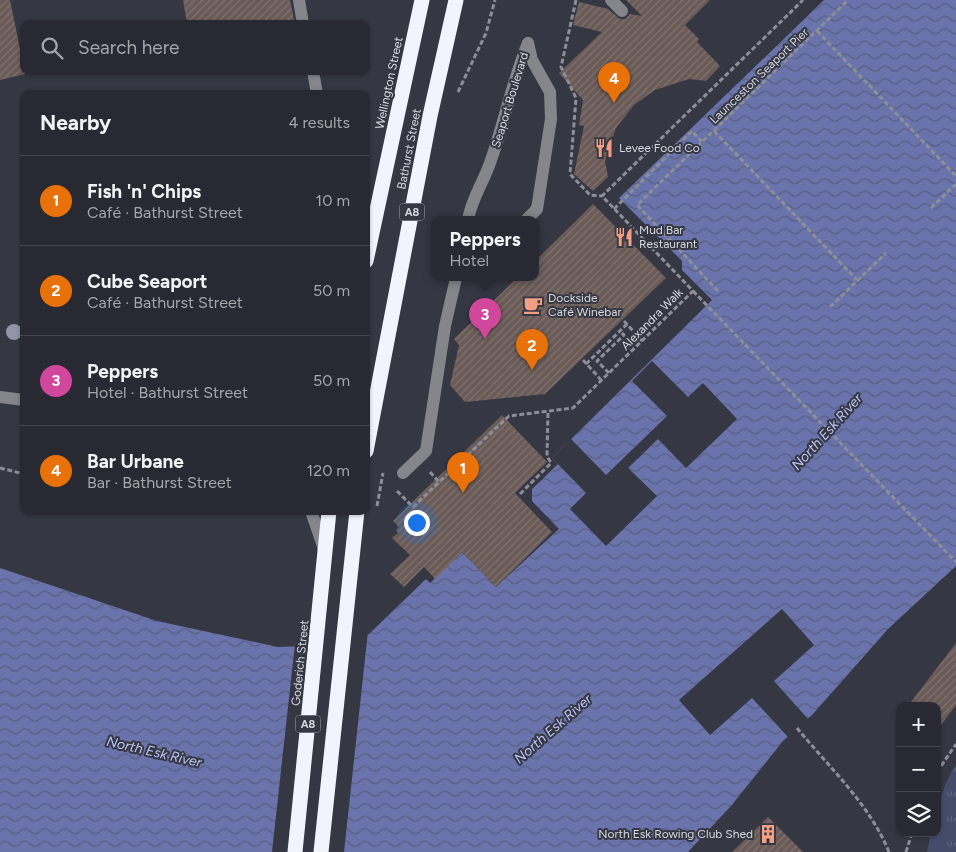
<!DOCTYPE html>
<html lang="en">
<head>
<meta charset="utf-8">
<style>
	body { margin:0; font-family:Figtree,sans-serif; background:#30313a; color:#f1f3f6 }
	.controls { position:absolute; right:15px; bottom:15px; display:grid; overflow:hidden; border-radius:10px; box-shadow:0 1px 4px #0004 }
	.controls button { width:45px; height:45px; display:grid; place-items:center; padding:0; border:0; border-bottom:1px solid #44454d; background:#282932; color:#f1f3f6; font:25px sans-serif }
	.you { position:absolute; left:416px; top:522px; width:18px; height:18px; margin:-12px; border:4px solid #fff; border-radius:50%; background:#1a73e8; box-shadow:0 0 0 8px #1a73e833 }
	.badge { display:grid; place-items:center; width:32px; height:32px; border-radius:50%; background:#f39f84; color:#fff; font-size:16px; font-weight:700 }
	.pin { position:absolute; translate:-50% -41px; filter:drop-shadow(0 1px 2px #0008) }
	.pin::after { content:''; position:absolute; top:26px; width:18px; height:15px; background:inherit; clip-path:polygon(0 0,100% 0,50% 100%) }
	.popup { position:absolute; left:431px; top:216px; width:108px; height:65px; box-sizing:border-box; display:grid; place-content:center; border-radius:10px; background:#282932; filter:drop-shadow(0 1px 4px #0005); font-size:16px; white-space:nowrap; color:#a5a6ac }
	.popup b { font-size:19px; color:#f1f3f6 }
	.popup::after { content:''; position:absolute; left:50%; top:100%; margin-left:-10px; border:10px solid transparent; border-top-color:#282932 }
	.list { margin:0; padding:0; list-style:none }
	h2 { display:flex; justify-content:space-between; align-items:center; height:65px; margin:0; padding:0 20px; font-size:21px }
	h2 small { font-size:16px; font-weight:400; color:#a5a6ac }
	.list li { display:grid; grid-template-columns:32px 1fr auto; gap:15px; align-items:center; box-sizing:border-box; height:90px; padding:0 20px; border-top:1px solid #44454d }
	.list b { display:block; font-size:19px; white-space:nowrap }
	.list p { margin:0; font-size:16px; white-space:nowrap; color:#a5a6ac }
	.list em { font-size:16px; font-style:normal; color:#a5a6ac }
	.icon { flex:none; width:28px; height:28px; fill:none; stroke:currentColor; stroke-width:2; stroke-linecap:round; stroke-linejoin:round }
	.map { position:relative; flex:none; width:956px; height:852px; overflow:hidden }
	.search { position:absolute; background:#282932; box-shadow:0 1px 4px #0004; left:20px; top:20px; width:350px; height:55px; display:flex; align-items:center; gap:12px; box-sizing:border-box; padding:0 18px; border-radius:10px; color:#a5a6ac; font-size:19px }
	.panel { position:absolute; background:#282932; box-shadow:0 1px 4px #0004; left:20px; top:90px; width:350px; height:425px; border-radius:10px }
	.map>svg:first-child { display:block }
</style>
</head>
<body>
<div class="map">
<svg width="956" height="852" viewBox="0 0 956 852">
	<defs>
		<pattern id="grass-tufts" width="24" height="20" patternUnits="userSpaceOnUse" patternTransform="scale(1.25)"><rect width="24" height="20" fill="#454b6b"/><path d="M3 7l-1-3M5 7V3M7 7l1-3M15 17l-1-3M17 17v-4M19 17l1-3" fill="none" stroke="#5f6480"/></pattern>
		<pattern id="water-waves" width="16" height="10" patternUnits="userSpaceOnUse" patternTransform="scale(1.25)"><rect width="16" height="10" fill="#6a73ab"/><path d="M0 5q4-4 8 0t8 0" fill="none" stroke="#595f81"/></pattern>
		<pattern id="building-hatch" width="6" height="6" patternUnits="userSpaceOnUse" patternTransform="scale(1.25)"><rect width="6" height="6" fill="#6a5b57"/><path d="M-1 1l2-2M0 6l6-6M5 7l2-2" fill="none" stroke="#7f726f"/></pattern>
	</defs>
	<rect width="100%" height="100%" fill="#353743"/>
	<path fill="url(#grass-tufts)" d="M956,765V852H927L931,833H937C937,810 942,784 956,765Z"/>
	<polygon fill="url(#water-waves)" points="824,0 956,0 956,566 888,629 812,715 783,741 731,806 688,852 0,852 0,568 157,621 278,647 334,645 369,634 426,579 430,583 462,552 496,587 559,529 532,501 532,489 558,464 552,458 712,300 682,270 682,261 619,198"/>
	<g fill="#353743">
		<polygon points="652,361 688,397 703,383 737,419 686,468 658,439 628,468 657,496 606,546 570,509 586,493 552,458 571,439 606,475 667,416 632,381"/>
		<polygon points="782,609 814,645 774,681 809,720 789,738 752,698 710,735 679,700"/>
		<polygon points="368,631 344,852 272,852 295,644 333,643"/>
	</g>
	<g fill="url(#building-hatch)">
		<polygon points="0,0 10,0 25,74 0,80"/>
		<polygon points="183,0 290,0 295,24 187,24"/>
		<polygon points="626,0 710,0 685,25 699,39 697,42 720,66 706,81 689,79 655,90 634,105 616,128 605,161 608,177 593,191 574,174 584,126 579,125 583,100 559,73 602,32 573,25 579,2 608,9 620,19 625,19 630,14 642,16"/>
		<polygon points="593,204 666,278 545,394 465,402 450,385 459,345 454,339 517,278 535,278 535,261"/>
		<polygon points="502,415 547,462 515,493 552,532 496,587 462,552 435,579 424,567 404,587 390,574 410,555 392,538 398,533 396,530 399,527 393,521"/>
		<polygon points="956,643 956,705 937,730 937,706 908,706"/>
		<polygon points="768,817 803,852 732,852"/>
	</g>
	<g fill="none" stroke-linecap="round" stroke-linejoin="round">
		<g stroke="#8c8e98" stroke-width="3" stroke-dasharray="5 2.5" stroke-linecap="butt">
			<polyline points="576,0 561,67 576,98 570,174 590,195 602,196"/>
			<polyline points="817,31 956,176"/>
			<polyline points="458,92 486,33 495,0"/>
			<polyline points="714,131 857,280"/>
			<polyline points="931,208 956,184"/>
			<polyline points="614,209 692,131 702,142"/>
			<polyline points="693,291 956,562"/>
			<polyline points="718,291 637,205 848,0"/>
			<polyline points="830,307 886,253"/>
			<polyline points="624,321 642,341"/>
			<polyline points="583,360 602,381"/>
			<polyline points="586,364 627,324"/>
			<polyline points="609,373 597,361 624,335 620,331"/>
			<polyline points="0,468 24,474"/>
			<polyline points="430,472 439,482 509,416 573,408 693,291 602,196 803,0"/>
			<polyline points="397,491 413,507 439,482"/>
			<polyline points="520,494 551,463 547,456 548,411"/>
			<polyline points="377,506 383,473"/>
			<path d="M797,728C829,767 870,805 889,852"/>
			<polyline points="937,772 956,744"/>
			<polyline points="906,852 912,833"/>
		</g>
		<g stroke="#85868c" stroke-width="12">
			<polyline points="299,0 303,24"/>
			<polyline points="611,0 622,11"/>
			<polyline points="313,71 317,94"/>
			<path d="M468,220C471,200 483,183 490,163C504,124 512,82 528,43"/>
			<polyline points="526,220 537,209 551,119 550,92 532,60 528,43"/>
			<polyline points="0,397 24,400"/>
			<polyline points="403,473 426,451 445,326 456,278"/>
			<polyline points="311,511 324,549"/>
		</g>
		<g stroke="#f1f3fd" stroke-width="15">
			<polyline points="366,261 422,0"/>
			<polyline points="366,451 430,116 456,0"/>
			<polyline points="295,852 329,511"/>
			<polyline points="321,852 357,511"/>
		</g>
	</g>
	<circle fill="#9295a4" cx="14" cy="332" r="8"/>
	<defs>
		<g id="restaurant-bare" transform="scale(1.5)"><path d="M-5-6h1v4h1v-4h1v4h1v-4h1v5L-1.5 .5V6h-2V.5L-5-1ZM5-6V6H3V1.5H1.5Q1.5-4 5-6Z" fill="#f39f84" stroke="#353743" stroke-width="2.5" paint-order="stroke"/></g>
		<g id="cafe-bare" transform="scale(1.5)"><path d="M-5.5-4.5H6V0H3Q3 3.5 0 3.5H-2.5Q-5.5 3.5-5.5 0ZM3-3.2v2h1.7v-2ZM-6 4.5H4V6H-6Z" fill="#f39f84" stroke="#353743" stroke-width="2.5" paint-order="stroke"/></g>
		<g id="building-bare" transform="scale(1.5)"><path d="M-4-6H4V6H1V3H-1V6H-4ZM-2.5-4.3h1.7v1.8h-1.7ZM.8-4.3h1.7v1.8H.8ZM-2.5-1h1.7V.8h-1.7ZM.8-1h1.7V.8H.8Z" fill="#f39f84" stroke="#353743" stroke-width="2.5" paint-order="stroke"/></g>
	</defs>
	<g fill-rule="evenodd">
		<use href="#restaurant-bare" x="604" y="148"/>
		<use href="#restaurant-bare" x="624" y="237"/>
		<use href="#cafe-bare" x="533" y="305"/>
		<use href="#building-bare" x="768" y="834"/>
	</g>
	<g text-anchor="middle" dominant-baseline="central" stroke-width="4" stroke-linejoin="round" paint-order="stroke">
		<g fill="#353743" stroke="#a6a8b0" stroke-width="1">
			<rect x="399.5" y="203.5" width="25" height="17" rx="4"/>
			<rect x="295.5" y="715.5" width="25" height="17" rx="4"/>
		</g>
		<g font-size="11" font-weight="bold" fill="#d6d8df">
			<text x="412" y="212">A8</text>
			<text x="308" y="724">A8</text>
		</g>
		<g font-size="12" fill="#d6d8df" stroke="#353743">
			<text transform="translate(759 76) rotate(-44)">Launceston Seaport Pier</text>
			<text transform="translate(389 83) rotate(-78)">Wellington Street</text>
			<text transform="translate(510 100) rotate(-73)">Seaport Boulevard</text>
			<text transform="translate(409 149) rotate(-79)">Bathurst Street</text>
			<text transform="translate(652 319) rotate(-45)">Alexandra Walk</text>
			<text transform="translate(300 663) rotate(-84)">Goderich Street</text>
		</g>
		<g font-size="12" fill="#d6d8df" stroke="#353743" text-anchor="start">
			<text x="619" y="148">Levee Food Co</text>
			<text x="639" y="230">Mud Bar<tspan x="639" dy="14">Restaurant</tspan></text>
			<text x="548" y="298">Dockside<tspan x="548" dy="14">Café Winebar</tspan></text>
			<text x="753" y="834" text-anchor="end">North Esk Rowing Club Shed</text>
		</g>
		<g font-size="14" font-style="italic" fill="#bcc5f7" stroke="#353743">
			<text transform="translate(827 432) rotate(-48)">North Esk River</text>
			<text transform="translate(553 729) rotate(-41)">North Esk River</text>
			<text transform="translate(154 752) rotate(13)">North Esk River</text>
		</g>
	</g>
</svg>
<div class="controls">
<button>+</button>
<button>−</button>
<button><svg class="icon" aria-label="layers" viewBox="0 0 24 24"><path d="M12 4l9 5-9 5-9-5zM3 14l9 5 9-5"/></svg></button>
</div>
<div class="you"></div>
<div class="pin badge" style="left:463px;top:493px;background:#e8710a">1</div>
<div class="pin badge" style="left:532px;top:370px;background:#e8710a">2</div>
<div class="pin badge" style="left:485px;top:339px;background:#d1479c">3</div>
<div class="popup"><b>Peppers</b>Hotel</div>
<div class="pin badge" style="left:614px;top:103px;background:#e8710a">4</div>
<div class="search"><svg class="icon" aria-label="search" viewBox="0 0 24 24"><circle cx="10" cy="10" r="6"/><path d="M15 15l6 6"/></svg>Search here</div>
<section class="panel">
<h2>Nearby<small>4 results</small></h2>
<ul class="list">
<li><span class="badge" style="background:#e8710a">1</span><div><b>Fish 'n' Chips</b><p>Café · Bathurst Street</p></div><em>10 m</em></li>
<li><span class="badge" style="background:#e8710a">2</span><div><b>Cube Seaport</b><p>Café · Bathurst Street</p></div><em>50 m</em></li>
<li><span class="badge" style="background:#d1479c">3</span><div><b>Peppers</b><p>Hotel · Bathurst Street</p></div><em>50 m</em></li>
<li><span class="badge" style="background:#e8710a">4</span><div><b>Bar Urbane</b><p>Bar · Bathurst Street</p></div><em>120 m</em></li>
</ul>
</section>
</div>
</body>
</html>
